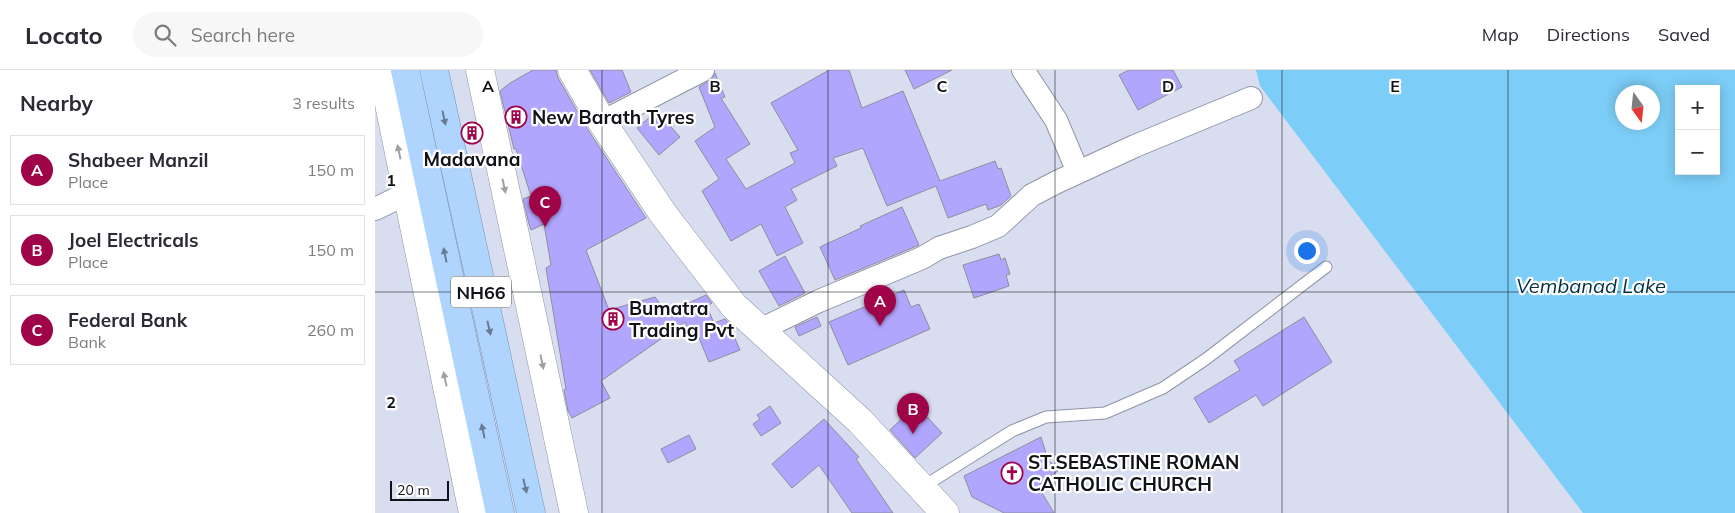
<!DOCTYPE html>
<html lang="en">
<head>
<meta charset="utf-8">
<style>
	body { margin:0; font-family:Mulish,sans-serif; background:#f7f7f7; color:#2b2b33 }
	.controls { position:absolute; right:15px; top:15px; display:grid; overflow:hidden; border-radius:0px; box-shadow:0 2px 12px #0003 }
	.controls button { width:45px; height:45px; display:grid; place-items:center; padding:0; border:0; border-bottom:1px solid #e1e1e2; background:#fff; color:#2b2b33; font:25px sans-serif }
	.compass { position:absolute; left:1240px; top:15px; width:45px; height:45px; border-radius:50%; background:#fff; box-shadow:0 2px 12px #0003; rotate:165deg }
	.scale { position:absolute; left:15px; bottom:12px; width:59px; box-sizing:border-box; padding-left:5px; border:2px solid #101217; border-top:0; font-size:14px; line-height:18px; white-space:nowrap; color:#101217; -webkit-text-stroke:4px #fff; paint-order:stroke }
	.you { position:absolute; left:931px; top:180px; width:18px; height:18px; margin:-12px; border:4px solid #fff; border-radius:50%; background:#1a73e8; box-shadow:0 0 0 8px #1a73e833 }
	.badge { display:grid; place-items:center; width:32px; height:32px; border-radius:50%; background:#9f0449; color:#fff; font-size:16px; font-weight:700 }
	.pin { position:absolute; translate:-50% -41px; filter:drop-shadow(0 1px 2px #0008) }
	.pin::after { content:''; position:absolute; top:26px; width:18px; height:15px; background:inherit; clip-path:polygon(0 0,100% 0,50% 100%) }
	.list { margin:0; padding:0; list-style:none }
	h2 { display:flex; justify-content:space-between; align-items:center; height:65px; margin:0; padding:0 20px; font-size:21px }
	h2 small { font-size:16px; font-weight:400; color:#7c7c81 }
	.list li { display:grid; grid-template-columns:32px 1fr auto; gap:15px; align-items:center; box-sizing:border-box; height:70px; margin:0 10px 10px; padding:0 10px; border:1px solid #e1e1e2; border-radius:0px }
	.list b { display:block; font-size:19px; white-space:nowrap }
	.list p { margin:0; font-size:16px; white-space:nowrap; color:#7c7c81 }
	.list em { font-size:16px; font-style:normal; color:#7c7c81 }
	.icon { flex:none; width:28px; height:28px; fill:none; stroke:currentColor; stroke-width:2; stroke-linecap:round; stroke-linejoin:round }
	.map { position:relative; flex:none; width:1360px; height:443px; overflow:hidden }
	header { display:flex; align-items:center; gap:30px; box-sizing:border-box; height:70px; padding:0 25px; background:#fff; border-bottom:1px solid #e1e1e2 }
	header strong { font-size:24px }
	nav { display:flex; gap:28px; margin-inline-start:auto; font-size:18px }
	.search { width:350px; height:45px; background:#f7f7f7; display:flex; align-items:center; gap:12px; box-sizing:border-box; padding:0 18px; border-radius:28px; color:#7c7c81; font-size:19px }
	main { display:flex }
	aside { flex:1; background:#fff }
	.map>svg:first-child { display:block }
</style>
</head>
<body>
<header>
<strong>Locato</strong>
<div class="search"><svg class="icon" aria-label="search" viewBox="0 0 24 24"><circle cx="10" cy="10" r="6"/><path d="M15 15l6 6"/></svg>Search here</div>
<nav><a>Map</a><a>Directions</a><a>Saved</a></nav>
</header>
<main>
<aside>
<h2>Nearby<small>3 results</small></h2>
<ul class="list">
<li><span class="badge">A</span><div><b>Shabeer Manzil</b><p>Place</p></div><em>150 m</em></li>
<li><span class="badge">B</span><div><b>Joel Electricals</b><p>Place</p></div><em>150 m</em></li>
<li><span class="badge">C</span><div><b>Federal Bank</b><p>Bank</p></div><em>260 m</em></li>
</ul>
</aside>
<div class="map">
<svg width="1360" height="443" viewBox="0 0 1360 443">
	<rect width="100%" height="100%" fill="#d8def0"/>
	<path fill="#7ccdf7" fill-rule="evenodd" d="M881,0H1360V443H1208L885,16ZM1304,19H1341V101H1304ZM1248,22H1278V52H1248Z"/>
	<g fill="#b1a6fd" stroke="#8e8d9d">
		<polygon points="158,0 181,0 183,8 213,60 271,148 211,180 234,240 280,227 292,243 331,225 337,233 332,237 339,253 350,249 353,252 365,280 334,292 321,261 315,264 310,252 226,311 235,328 197,348 193,341 189,320 191,319 171,198 176,195 169,154 156,160 154,154 148,129 156,126 141,79 139,79 125,21 135,13"/>
		<polygon points="215,0 247,0 256,22 234,33"/>
		<polygon points="454,0 474,0 487,38 528,21 565,111 620,91 623,99 626,98 636,126 626,135 613,140 611,134 573,148 561,116 512,136 488,78 458,88 462,96 416,119 422,130 410,137 428,173 402,186 386,154 356,171 327,121 344,109 320,71 340,57 324,17 334,11 340,3 350,27 346,28 375,74 351,89 371,119 420,93 415,83 423,80 396,33"/>
		<polygon points="530,0 577,0 539,19"/>
		<polygon points="754,0 798,0 807,17 763,40 744,5"/>
		<polygon points="282,41 305,67 284,85 262,58"/>
		<polygon points="527,137 544,175 460,210 445,177 486,158 485,156"/>
		<polygon points="624,184 626,190 630,188 635,204 631,205 634,216 599,228 588,195"/>
		<polygon points="410,186 430,223 404,236 384,201"/>
		<polygon points="529,220 536,237 544,234 555,259 473,295 454,252"/>
		<polygon points="442,247 446,256 424,266 420,257"/>
		<polygon points="929,247 957,292 888,336 881,325 834,353 819,328 865,300 859,291"/>
		<polygon points="541,335 567,363 540,388 515,360"/>
		<polygon points="395,336 406,353 386,366 378,354 385,349 382,345"/>
		<polygon points="449,349 484,387 481,389 518,443 477,443 444,395 417,418 397,394"/>
		<polygon points="314,365 321,379 293,393 286,379"/>
		<polygon points="666,367 673,390 684,400 663,416 679,443 629,443 597,427 589,406"/>
	</g>
	<g fill="none" stroke-linecap="round" stroke-linejoin="round">
		<g stroke="#8f95a5" stroke-width="13">
			<polyline id="lane" points="546,418 637,361 671,347 730,343 788,318 831,289 951,197"/>
		</g>
		<g stroke="#8f95a5" stroke-width="24">
			<g id="street">
				<polyline points="648,0 681,50 703,102"/>
				<polyline points="227,52 328,0"/>
				<polyline points="0,139 33,123"/>
				<polyline points="385,260 444,231 547,188 564,178 597,167 623,156 657,125 682,112 760,76 876,28"/>
			</g>
		</g>
		<g stroke="#8f95a5" stroke-width="29">
			<g id="secondary">
				<polyline points="7,0 98,443"/>
				<polyline points="105,0 199,443"/>
				<polyline points="197,0 227,52 289,145 359,236 485,351 570,443"/>
			</g>
		</g>
		<g stroke="#7791ad" stroke-width="29">
			<g id="highway">
				<polyline points="30,0 125,443"/>
				<polyline points="59,0 156,443"/>
			</g>
		</g>
		<use href="#lane" stroke="#fff" stroke-width="11"/>
		<use href="#street" stroke="#fff" stroke-width="22"/>
		<use href="#secondary" stroke="#fff" stroke-width="28"/>
		<use href="#highway" stroke="#afd5fe" stroke-width="28"/>
	</g>
	<defs><path id="oneway-solid" d="M-6-.8H1V-3.2L6.5 0L1 3.2V.8H-6Z" transform="scale(1.25)"/></defs>
	<g fill="#677d96">
		<use href="#oneway-solid" transform="translate(69 48) rotate(78)"/>
		<use href="#oneway-solid" transform="translate(70 185) rotate(-102)"/>
		<use href="#oneway-solid" transform="translate(114 258) rotate(77)"/>
		<use href="#oneway-solid" transform="translate(108 361) rotate(-102)"/>
		<use href="#oneway-solid" transform="translate(150 416) rotate(77)"/>
	</g>
	<g fill="#9fa0a2">
		<use href="#oneway-solid" transform="translate(24 82) rotate(-102)"/>
		<use href="#oneway-solid" transform="translate(129 116) rotate(78)"/>
		<use href="#oneway-solid" transform="translate(167 292) rotate(78)"/>
		<use href="#oneway-solid" transform="translate(70 309) rotate(-102)"/>
	</g>
	<path fill="none" stroke="#101217" stroke-width="1" stroke-opacity="0.55" d="M227,0V443M453,0V443M680,0V443M907,0V443M1133,0V443M0,222H1360"/>
	<defs>
		<g id="building-ring" transform="scale(1.125)"><circle r="9.5" fill="#fff" stroke="#9f0449" stroke-width="1.5"/><path d="M-4-6H4V6H1V3H-1V6H-4ZM-2.5-4.3h1.7v1.8h-1.7ZM.8-4.3h1.7v1.8H.8ZM-2.5-1h1.7V.8h-1.7ZM.8-1h1.7V.8H.8Z" fill="#9f0449"/></g>
		<g id="church-ring" transform="scale(1.125)"><circle r="9.5" fill="#fff" stroke="#9f0449" stroke-width="1.5"/><path d="M-1.2-6h2.4v3.5h3.3v2.4h-3.3V6h-2.4V-.1h-3.3v-2.4h3.3Z" fill="#9f0449"/></g>
	</defs>
	<g fill-rule="evenodd">
		<use href="#building-ring" x="141" y="47"/>
		<use href="#building-ring" x="97" y="63"/>
		<use href="#building-ring" x="238" y="249"/>
		<use href="#church-ring" x="637" y="403"/>
	</g>
	<g text-anchor="middle" dominant-baseline="central" stroke-width="4.5" stroke-linejoin="round" paint-order="stroke">
		<rect fill="#fff" stroke="#58595d" stroke-width="1" x="76" y="206.5" width="60" height="31" rx="4"/>
		<g font-size="18" font-weight="bold" fill="#101217">
			<text x="106" y="222">NH66</text>
		</g>
		<g font-size="19" font-weight="bold" fill="#101217" stroke="#fff" text-anchor="start">
			<text x="157" y="47">New Barath Tyres</text>
			<text x="97" y="89" text-anchor="middle">Madavana</text>
			<text x="254" y="238">Bumatra<tspan x="254" dy="22">Trading Pvt</tspan></text>
			<text x="653" y="392">ST.SEBASTINE ROMAN<tspan x="653" dy="22">CATHOLIC CHURCH</tspan></text>
		</g>
		<g font-size="20" font-style="italic" fill="#002f44" stroke="#fff">
			<text x="1216" y="215">Vembanad Lake</text>
		</g>
	</g>
	<g font-size="16" text-anchor="middle" font-weight="bold" fill="#101217" stroke="#fff" stroke-width="4.5" stroke-linejoin="round" paint-order="stroke">
		<text x="113" y="22">A</text>
		<text x="340" y="22">B</text>
		<text x="567" y="22">C</text>
		<text x="793" y="22">D</text>
		<text x="1020" y="22">E</text>
		<text x="16" y="116">1</text>
		<text x="16" y="338">2</text>
	</g>
</svg>
<div class="controls">
<button>+</button>
<button>−</button>
</div>
<svg class="compass" viewBox="-18 -18 36 36"><path d="M0-13l5 13h-10z" fill="#e53935"/><path d="M0 13l5-13h-10z" fill="#7c7c81"/></svg>
<div class="scale">20 m</div>
<div class="you"></div>
<div class="pin badge" style="left:505px;top:256px">A</div>
<div class="pin badge" style="left:538px;top:364px">B</div>
<div class="pin badge" style="left:170px;top:157px">C</div>
</div>
</main>
</body>
</html>
